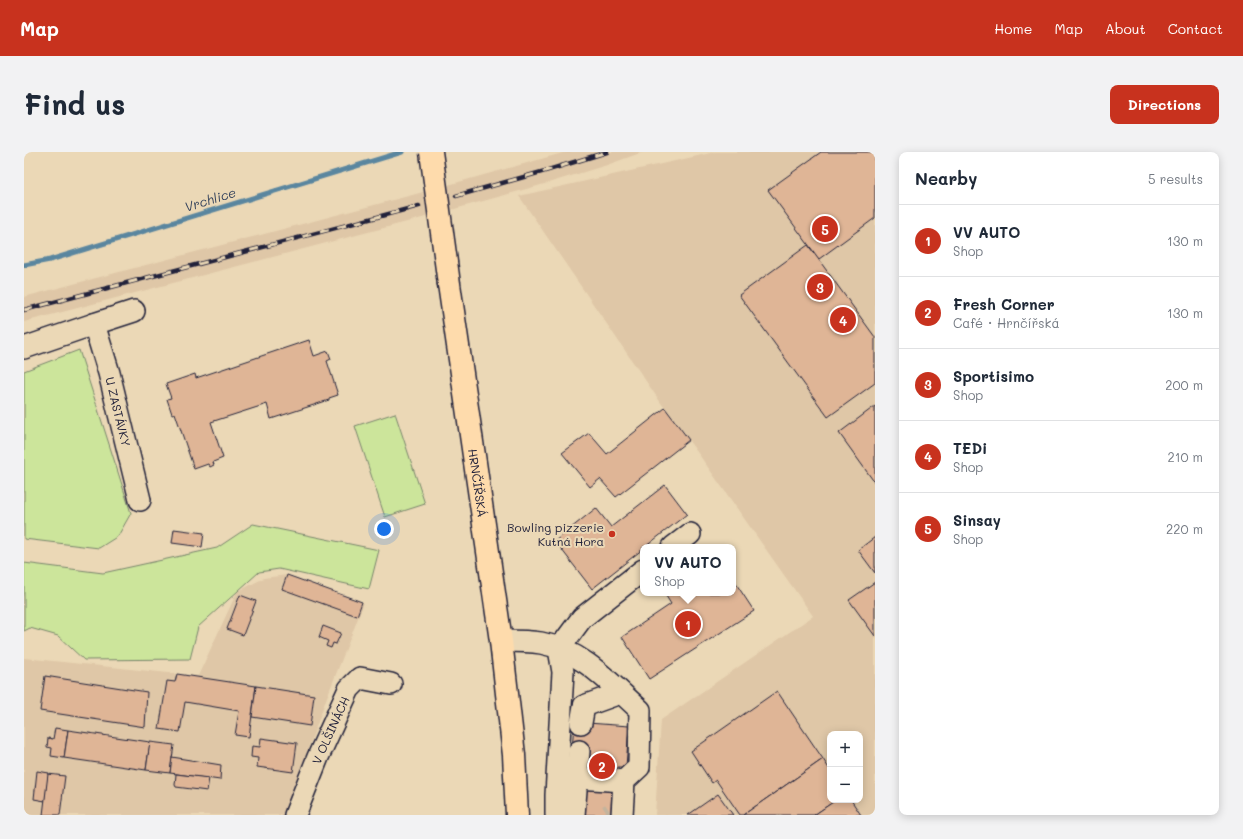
<!DOCTYPE html>
<html lang="en">
<head>
<meta charset="utf-8">
<style>
	body { margin:0; font-family:Mali,sans-serif; background:#f2f2f3; color:#1f2937 }
	.controls { position:absolute; right:12px; bottom:12px; display:grid; overflow:hidden; border-radius:8px; box-shadow:0 2px 10px #0003 }
	.controls button { width:36px; height:36px; display:grid; place-items:center; padding:0; border:0; border-bottom:1px solid #e0e1e3; background:#fff; color:#1f2937; font:20px sans-serif }
	.you { position:absolute; left:360px; top:377px; width:14px; height:14px; margin:-10px; border:3px solid #fff; border-radius:50%; background:#1a73e8; box-shadow:0 0 0 6px #1a73e833 }
	.badge { display:grid; place-items:center; width:26px; height:26px; border-radius:50%; background:#c8321e; color:#fff; font-size:13px; font-weight:700 }
	.pin { position:absolute; translate:-50% -50%; border:2px solid #fff; box-shadow:0 1px 4px #0006 }
	.popup { position:absolute; left:616px; top:392px; width:96px; height:52px; box-sizing:border-box; display:grid; place-content:center; border-radius:8px; background:#fff; filter:drop-shadow(0 1px 3px #0005); font-size:13px; white-space:nowrap; color:#747a83 }
	.popup b { font-size:15px; color:#1f2937 }
	.popup::after { content:''; position:absolute; left:50%; top:100%; margin-left:-8px; border:8px solid transparent; border-top-color:#fff }
	.list { margin:0; padding:0; list-style:none }
	h2 { display:flex; justify-content:space-between; align-items:center; height:52px; margin:0; padding:0 16px; font-size:17px }
	h2 small { font-size:13px; font-weight:400; color:#747a83 }
	.list li { display:grid; grid-template-columns:26px 1fr auto; gap:12px; align-items:center; box-sizing:border-box; height:72px; padding:0 16px; border-top:1px solid #e0e1e3 }
	.list b { display:block; font-size:15px; white-space:nowrap }
	.list p { margin:0; font-size:13px; white-space:nowrap; color:#747a83 }
	.list em { font-size:13px; font-style:normal; color:#747a83 }
	.map { position:relative; flex:none; width:851px; height:663px; overflow:hidden; border-radius:8px }
	header { display:flex; align-items:center; gap:24px; box-sizing:border-box; height:56px; padding:0 20px; background:#c8321e; color:#fff }
	header strong { font-size:19px }
	nav { display:flex; gap:22px; margin-inline-start:auto; font-size:14px }
	.intro { display:flex; align-items:center; justify-content:space-between; box-sizing:border-box; height:96px; padding:0 24px }
	h1 { margin:0; font-size:28px }
	.button { padding:10px 18px; border-radius:8px; background:#c8321e; color:#fff; font-size:14px; font-weight:700 }
	main { display:flex; gap:24px; padding:0 24px }
	aside { flex:1; background:#fff; border-radius:8px; box-shadow:0 2px 10px #0003 }
	.map>svg:first-child { display:block }
</style>
</head>
<body>
<header>
<strong>Map</strong>
<nav><a>Home</a><a>Map</a><a>About</a><a>Contact</a></nav>
</header>
<div class="intro"><h1>Find us</h1><a class="button">Directions</a></div>
<main>
<div class="map">
<svg width="851" height="663" viewBox="0 0 851 663">
	<rect width="100%" height="100%" fill="#ebd8b6"/>
	<filter id="ink" filterUnits="userSpaceOnUse"><feTurbulence type="fractalNoise" baseFrequency=".025" numOctaves="2"/><feDisplacementMap in="SourceGraphic" scale="8" xChannelSelector="R" yChannelSelector="G"/><feConvolveMatrix kernelMatrix="1 2 1 2 8 2 1 2 1" color-interpolation-filters="sRGB"/></filter>
	<g filter="url(#ink)">
		<g fill="#dfc7a7" fill-rule="evenodd">
			<polygon points="542,0 619,0 583,13 524,31 398,66 0,170 0,145 392,42"/>
			<path d="M691,0H851V663H631L637,568L789,464L676,304L637,251L495,44ZM806,582H836V648H806Z"/>
			<polygon points="263,423 340,451 303,545 260,663 0,663 0,506 174,524 213,440 240,426"/>
		</g>
		<g fill="#cce59b" stroke="#77846b">
			<polygon points="55,198 107,361 94,384 75,396 0,387 0,219"/>
			<polygon points="371,261 401,352 361,365 331,274"/>
			<polygon points="229,372 355,398 345,437 255,417 235,420 174,475 166,507 60,508 34,484 6,476 0,479 0,411 79,421 193,396"/>
		</g>
		<g fill="none" stroke-linecap="round" stroke-linejoin="round">
			<polyline stroke="#5a869f" stroke-width="5" points="0,113 26,108 378,0"/>
		</g>
		<g fill="#dfb596" stroke="#22223b">
			<polygon points="797,0 851,0 851,66 795,107 744,38"/>
			<polygon points="784,93 851,185 851,231 804,265 715,143"/>
			<polygon points="285,188 290,204 304,199 307,207 303,209 314,243 305,246 305,248 247,267 243,252 187,270 199,306 189,310 190,313 186,315 184,312 170,317 151,261 148,262 143,247 147,246 142,232 171,222 172,226"/>
			<polygon points="851,254 851,331 815,281"/>
			<polygon points="641,256 665,288 592,345 576,327 566,335 538,301 565,281 583,302"/>
			<polygon points="641,333 663,362 621,395 619,395 619,397 568,437 531,389 572,356 587,375"/>
			<polygon points="150,377 180,381 178,395 148,391"/>
			<polygon points="851,385 851,421 834,398"/>
			<polygon points="263,423 338,450 333,464 258,437"/>
			<polygon points="709,427 730,459 625,527 598,485 647,452 642,444 647,441 709,441"/>
			<polygon points="851,430 851,484 825,448"/>
			<polygon points="216,443 232,449 219,483 203,477"/>
			<polygon points="299,474 317,481 312,492 309,491 307,496 302,494 304,489 295,485"/>
			<polygon points="153,522 232,534 225,585 211,583 215,559 161,550 156,580 135,577 143,529 151,530"/>
			<polygon points="21,524 123,540 121,575 16,559"/>
			<polygon points="232,534 290,543 286,574 228,565"/>
			<polygon points="753,539 799,607 719,663 716,663 692,628 688,631 667,599"/>
			<polygon points="550,570 605,574 602,615 594,615 594,618 562,616 548,599"/>
			<polygon points="31,576 44,578 40,606 27,604 28,596 23,595 24,586 29,587"/>
			<polygon points="44,578 126,590 122,618 40,606"/>
			<polygon points="237,586 273,591 269,620 233,615 234,606 227,605 228,594 236,595"/>
			<polygon points="126,590 150,593 146,621 122,618"/>
			<polygon points="148,605 197,613 196,628 146,621"/>
			<polygon points="799,607 806,618 806,648 812,648 790,663 719,663"/>
			<polygon points="13,619 25,621 21,649 10,647"/>
			<polygon points="24,622 41,624 36,663 19,663"/>
			<polygon points="152,622 185,626 183,639 152,635 151,633"/>
			<polygon points="558,632 588,634 587,663 556,663"/>
			<polygon points="694,642 709,663 664,663"/>
			<polygon points="812,648 827,648 837,663 790,663"/>
		</g>
		<g fill="none" stroke-linecap="round" stroke-linejoin="round">
			<polyline stroke="#c3b49d" stroke-width="21" stroke-dasharray="21 10" stroke-linecap="butt" points="584,663 587,661"/>
			<g stroke="#22223b" stroke-width="24">
				<g id="minor">
					<polyline points="70,172 110,159"/>
					<path id="s1" d="M0,196L70,172L85,221L116,348"/>
					<polyline points="649,395 666,382"/>
					<path d="M477,489C490,489 504,489 517,491C557,498 587,532 616,558L615,615L600,629L598,663"/>
					<polyline points="557,571 560,554 596,541"/>
					<polyline points="555,599 553,626 600,629"/>
					<path id="s2" d="M271,663L294,605L325,537L336,526L367,532"/>
					<polyline points="532,663 532,643 539,520 535,497 558,466 619,418"/>
					<polyline points="550,663 553,626"/>
				</g>
			</g>
			<g stroke="#22223b" stroke-width="25">
				<g id="major">
					<path id="s3" d="M425,132L477,489L490,603L493,663"/>
				</g>
			</g>
			<use href="#minor" stroke="#ebd8b6" stroke-width="21"/>
			<use href="#major" stroke="#fedbac" stroke-width="22"/>
			<g stroke="#22223b" stroke-width="4.5">
				<g id="rail">
					<polyline points="432,44 521,19 583,0"/>
					<polyline points="0,158 395,54"/>
				</g>
			</g>
			<use href="#rail" stroke="#ebd8b6" stroke-width="3" stroke-dasharray="9" stroke-linecap="butt"/>
			<g stroke="#22223b" stroke-width="25" stroke-linecap="butt">
				<polyline id="major-bridge" points="407,0 425,132"/>
			</g>
			<use href="#major-bridge" stroke="#fedbac" stroke-width="22"/>
		</g>
	</g>
	<circle fill="#c8321e" stroke="#ebd8b6" stroke-width="1.5" cx="588" cy="382" r="4"/>
	<g text-anchor="middle" dominant-baseline="central" stroke-width="4" stroke-linejoin="round" paint-order="stroke">
		<g font-size="12" fill="#22223b" stroke="#ebd8b6">
			<text stroke="none"><textPath href="#s1" startOffset="165">U ZASTÁVKY</textPath></text>
			<text stroke="none"><textPath href="#s3" startOffset="201">HRNČÍŘSKÁ</textPath></text>
			<text stroke="none"><textPath href="#s2" startOffset="92">V OLŠINÁCH</textPath></text>
		</g>
		<g font-size="12" fill="#22223b" stroke="#ebd8b6" text-anchor="end">
			<text x="580" y="375">Bowling pizzerie<tspan x="580" dy="14">Kutná Hora</tspan></text>
		</g>
		<g font-size="13" font-style="italic" fill="#35435c" stroke="#ebd8b6">
			<text transform="translate(186 47) rotate(-17)">Vrchlice</text>
		</g>
	</g>
</svg>
<div class="controls">
<button>+</button>
<button>−</button>
</div>
<div class="you"></div>
<div class="pin badge" style="left:664px;top:472px">1</div>
<div class="popup"><b>VV AUTO</b>Shop</div>
<div class="pin badge" style="left:578px;top:614px">2</div>
<div class="pin badge" style="left:796px;top:135px">3</div>
<div class="pin badge" style="left:819px;top:168px">4</div>
<div class="pin badge" style="left:801px;top:77px">5</div>
</div>
<aside>
<h2>Nearby<small>5 results</small></h2>
<ul class="list">
<li><span class="badge">1</span><div><b>VV AUTO</b><p>Shop</p></div><em>130 m</em></li>
<li><span class="badge">2</span><div><b>Fresh Corner</b><p>Café · Hrnčířská</p></div><em>130 m</em></li>
<li><span class="badge">3</span><div><b>Sportisimo</b><p>Shop</p></div><em>200 m</em></li>
<li><span class="badge">4</span><div><b>TEDi</b><p>Shop</p></div><em>210 m</em></li>
<li><span class="badge">5</span><div><b>Sinsay</b><p>Shop</p></div><em>220 m</em></li>
</ul>
</aside>
</main>
</body>
</html>
